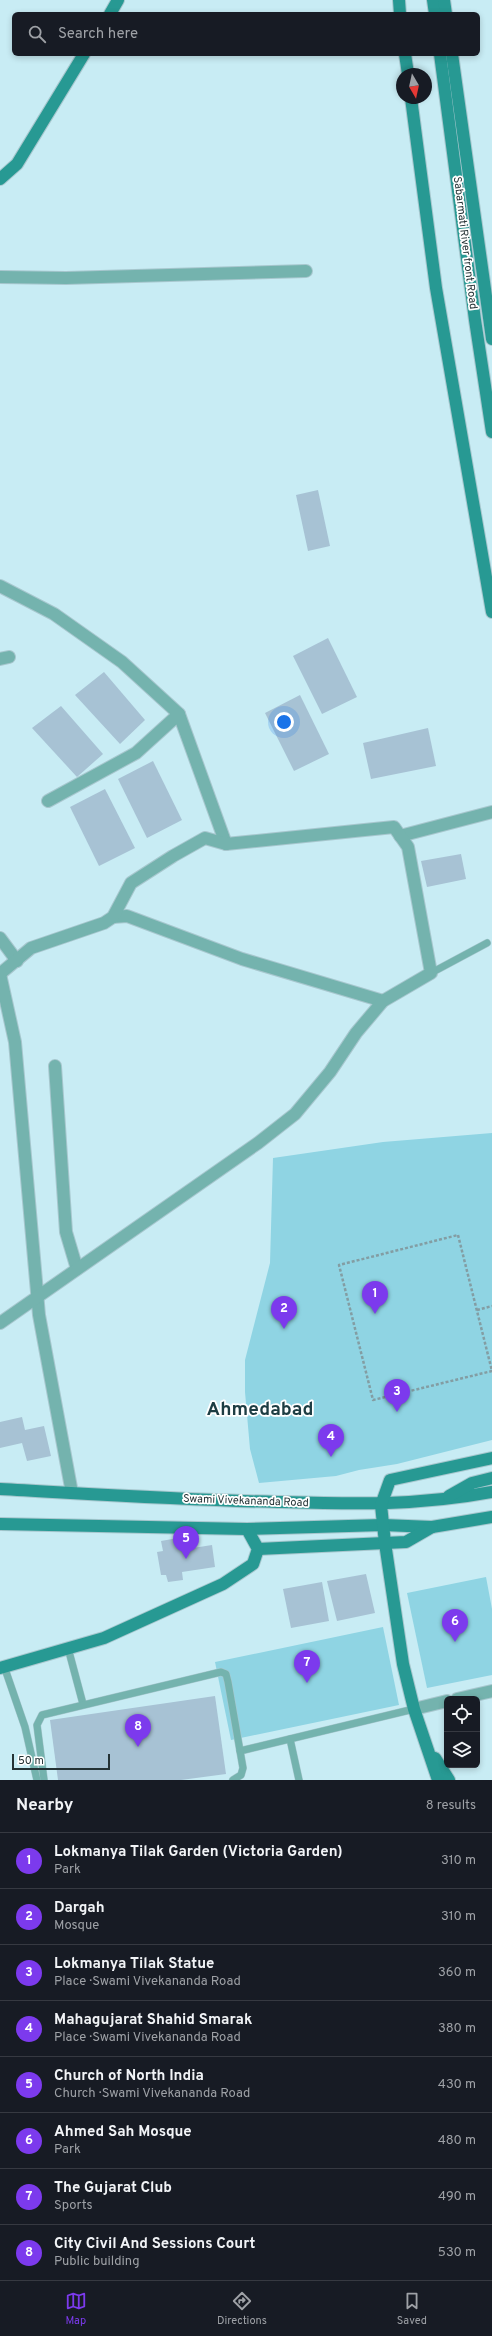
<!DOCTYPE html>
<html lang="en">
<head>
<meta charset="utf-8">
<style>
	body { margin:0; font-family:Overpass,sans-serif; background:#242831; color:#f1f3f6 }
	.controls { position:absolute; right:12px; bottom:12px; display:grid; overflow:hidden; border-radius:6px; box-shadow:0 2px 6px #0003 }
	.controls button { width:36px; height:36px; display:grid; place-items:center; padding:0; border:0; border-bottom:1px solid #363941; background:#171b24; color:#f1f3f6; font:20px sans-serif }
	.compass { position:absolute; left:396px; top:68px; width:36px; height:36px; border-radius:50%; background:#171b24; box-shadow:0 2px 6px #0003; rotate:171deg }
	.scale { position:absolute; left:12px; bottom:10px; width:98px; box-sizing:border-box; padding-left:4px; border:2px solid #243235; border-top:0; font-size:11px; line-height:14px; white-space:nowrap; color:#243235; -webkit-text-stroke:3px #fff; paint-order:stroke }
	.you { position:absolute; left:284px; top:722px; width:14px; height:14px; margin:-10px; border:3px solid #fff; border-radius:50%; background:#1a73e8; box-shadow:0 0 0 6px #1a73e833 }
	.badge { display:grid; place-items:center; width:26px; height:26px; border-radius:50%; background:#7c3aed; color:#fff; font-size:13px; font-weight:700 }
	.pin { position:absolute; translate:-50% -33px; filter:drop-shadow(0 1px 2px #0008) }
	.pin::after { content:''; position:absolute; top:21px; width:14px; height:12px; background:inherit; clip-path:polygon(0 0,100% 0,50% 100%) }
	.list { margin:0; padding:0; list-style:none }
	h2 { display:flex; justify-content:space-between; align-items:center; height:52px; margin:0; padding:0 16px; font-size:17px }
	h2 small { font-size:13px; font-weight:400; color:#9ea1a6 }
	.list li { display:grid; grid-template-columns:26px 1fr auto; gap:12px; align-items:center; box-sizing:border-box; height:56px; padding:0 16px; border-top:1px solid #363941 }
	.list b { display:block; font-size:15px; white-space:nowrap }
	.list p { margin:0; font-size:13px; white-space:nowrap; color:#9ea1a6 }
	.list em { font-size:13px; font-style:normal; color:#9ea1a6 }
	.icon { flex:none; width:22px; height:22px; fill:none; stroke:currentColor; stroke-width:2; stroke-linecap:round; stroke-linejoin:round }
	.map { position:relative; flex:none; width:492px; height:1780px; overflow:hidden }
	.search { position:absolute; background:#171b24; box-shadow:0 2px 6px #0003; left:12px; right:12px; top:12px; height:44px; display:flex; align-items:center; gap:10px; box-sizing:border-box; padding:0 14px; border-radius:6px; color:#9ea1a6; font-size:15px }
	.sheet { height:500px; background:#171b24 }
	nav { display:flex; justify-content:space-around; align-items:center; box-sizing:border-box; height:56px; border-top:1px solid #363941; background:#171b24; font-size:11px; color:#9ea1a6 }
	nav a { display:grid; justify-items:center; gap:2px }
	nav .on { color:#7c3aed }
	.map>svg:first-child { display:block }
</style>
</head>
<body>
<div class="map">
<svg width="492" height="1780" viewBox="0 0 492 1780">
	<rect width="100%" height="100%" fill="#c8ecf4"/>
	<g fill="#8fd4e3">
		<polygon points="492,1133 492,1440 397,1464 359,1470 336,1476 259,1483 250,1449 245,1392 245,1360 270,1263 273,1158 383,1142"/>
		<polygon points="486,1577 492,1609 492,1675 427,1688 407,1593"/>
		<polygon points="383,1627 399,1705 231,1740 215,1662"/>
	</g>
	<g fill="#a7c2d4">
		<polygon points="318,490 330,546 308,551 296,495"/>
		<polygon points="328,638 357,697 322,714 293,656"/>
		<polygon points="104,672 145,720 120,744 75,695"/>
		<polygon points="300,695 329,754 294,771 265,713"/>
		<polygon points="61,706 103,754 77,777 32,728"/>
		<polygon points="428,728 436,766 371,779 363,743"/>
		<polygon points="153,761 182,820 147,838 118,779"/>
		<polygon points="105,789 135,848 99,866 70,807"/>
		<polygon points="461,854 466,879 427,887 421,861"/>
		<polygon points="22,1417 25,1430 44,1426 51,1456 27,1461 22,1443 0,1448 0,1422"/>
		<polygon points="178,1538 180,1550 212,1545 215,1567 182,1572 183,1580 168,1582 166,1575 161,1575 157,1552 163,1551 161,1541"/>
		<polygon points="366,1574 375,1613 337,1621 327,1581"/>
		<polygon points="322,1582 329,1621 291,1628 283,1589"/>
		<polygon points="215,1696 226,1774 181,1780 58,1780 50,1720"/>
	</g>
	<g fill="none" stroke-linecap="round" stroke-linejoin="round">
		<g stroke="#a7c7ce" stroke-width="8">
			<g id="lane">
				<polyline points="431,973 487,943"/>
				<polyline points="68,1648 83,1704"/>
				<polyline points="4,1666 25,1727 37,1780"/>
				<polyline points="290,1739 299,1780"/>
				<polyline points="240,1751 414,1709"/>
				<polyline points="44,1780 37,1725 42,1715 221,1672 226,1674 228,1682 243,1768 241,1775 233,1780"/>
			</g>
		</g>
		<g stroke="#a7c7ce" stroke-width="14">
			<g id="street">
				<polyline points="0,277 66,278 306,271"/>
				<polyline points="0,586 54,614 122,662 179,714"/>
				<polyline points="0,659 9,657"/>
				<polyline points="48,801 136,753 179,714 226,844"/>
				<polyline points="400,836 492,812"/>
				<polyline points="113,917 127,916 242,959 383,1001"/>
				<polyline points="0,938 17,961"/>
				<polyline points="0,974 15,1042 39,1315 72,1493"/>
				<polyline points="55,1066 66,1232 77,1269"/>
				<polyline points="0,1323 258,1143 295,1114 330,1072 356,1033 383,1001 431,973 408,847 394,827 226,844 205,838 173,856 131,883 113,917 104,923 31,948 1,973"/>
				<polyline points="457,1699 492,1691"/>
				<polyline points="414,1709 447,1701"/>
			</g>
		</g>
		<g stroke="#a7c7ce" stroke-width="14">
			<g id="secondary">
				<polyline points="399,0 400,14"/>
				<polyline points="433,0 435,14"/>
				<polyline points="444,0 446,14"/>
				<polyline points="110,14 118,0"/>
				<polyline points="405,54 408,74"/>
				<polyline points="440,54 475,320 492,432"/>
				<polyline points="452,54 492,339"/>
				<polyline points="411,98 436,288 492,612"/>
				<polyline points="0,179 17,164 84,54"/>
				<path d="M0,1489C93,1494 185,1500 278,1502C353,1504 418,1506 492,1492"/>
				<polyline points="449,1496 472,1483 492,1478"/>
				<polyline points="0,1524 247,1529 383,1525 432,1527 492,1517"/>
				<polyline points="258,1549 406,1542 432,1527"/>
				<polyline points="0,1668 104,1638 223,1584 253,1564 258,1549 247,1529"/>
				<polyline points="435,1758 449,1780"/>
				<polyline points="438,1780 414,1709 403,1664 385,1543 381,1505 390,1480 492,1458"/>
			</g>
		</g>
		<g stroke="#839da3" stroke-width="2.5" stroke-dasharray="3 2" stroke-linecap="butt">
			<polygon points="458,1235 492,1371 373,1400 339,1265"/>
			<polyline points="477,1310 492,1306"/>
		</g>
		<use href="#lane" stroke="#74b3ae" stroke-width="7"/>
		<use href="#street" stroke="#74b3ae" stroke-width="12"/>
		<use href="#secondary" stroke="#279993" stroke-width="12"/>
	</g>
	<g text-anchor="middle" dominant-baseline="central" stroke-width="3.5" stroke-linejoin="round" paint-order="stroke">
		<g font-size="11" fill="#243235" stroke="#fff">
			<text transform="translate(465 243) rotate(83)">Sabarmati River front Road</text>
			<text transform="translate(246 1501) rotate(2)">Swami Vivekananda Road</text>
		</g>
		<g font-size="19" font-weight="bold" fill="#1d3d43" stroke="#fff">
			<text x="260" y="1410">Ahmedabad</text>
		</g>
	</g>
</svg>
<div class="controls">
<button><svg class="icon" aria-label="locate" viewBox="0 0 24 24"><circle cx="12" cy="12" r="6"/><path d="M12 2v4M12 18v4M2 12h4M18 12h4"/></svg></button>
<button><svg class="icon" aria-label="layers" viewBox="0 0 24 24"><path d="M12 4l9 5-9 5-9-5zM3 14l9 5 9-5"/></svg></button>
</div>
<svg class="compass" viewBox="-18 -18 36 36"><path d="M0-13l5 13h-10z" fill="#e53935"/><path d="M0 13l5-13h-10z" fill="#9ea1a6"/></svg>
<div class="scale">50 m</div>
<div class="you"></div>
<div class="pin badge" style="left:375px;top:1314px">1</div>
<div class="pin badge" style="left:284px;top:1329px">2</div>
<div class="pin badge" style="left:397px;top:1412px">3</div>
<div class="pin badge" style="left:331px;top:1457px">4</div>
<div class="pin badge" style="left:186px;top:1559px">5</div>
<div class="pin badge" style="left:455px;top:1642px">6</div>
<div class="pin badge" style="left:307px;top:1683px">7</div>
<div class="pin badge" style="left:138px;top:1747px">8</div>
<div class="search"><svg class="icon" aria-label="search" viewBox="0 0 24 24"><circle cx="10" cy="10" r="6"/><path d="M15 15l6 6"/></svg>Search here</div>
</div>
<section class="sheet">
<h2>Nearby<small>8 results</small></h2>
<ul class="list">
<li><span class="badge">1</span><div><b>Lokmanya Tilak Garden (Victoria Garden)</b><p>Park</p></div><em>310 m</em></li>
<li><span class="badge">2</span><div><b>Dargah</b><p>Mosque</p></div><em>310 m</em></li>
<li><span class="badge">3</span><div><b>Lokmanya Tilak Statue</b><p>Place · Swami Vivekananda Road</p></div><em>360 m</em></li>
<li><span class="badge">4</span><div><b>Mahagujarat Shahid Smarak</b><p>Place · Swami Vivekananda Road</p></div><em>380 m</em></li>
<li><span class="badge">5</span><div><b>Church of North India</b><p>Church · Swami Vivekananda Road</p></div><em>430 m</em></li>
<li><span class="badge">6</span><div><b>Ahmed Sah Mosque</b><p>Park</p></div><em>480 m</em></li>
<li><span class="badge">7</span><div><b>The Gujarat Club</b><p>Sports</p></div><em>490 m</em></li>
<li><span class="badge">8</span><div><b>City Civil And Sessions Court</b><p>Public building</p></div><em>530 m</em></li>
</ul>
</section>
<nav>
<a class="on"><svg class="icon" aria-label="map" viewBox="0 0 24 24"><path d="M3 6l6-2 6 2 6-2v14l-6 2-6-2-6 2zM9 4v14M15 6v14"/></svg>Map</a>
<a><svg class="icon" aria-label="directions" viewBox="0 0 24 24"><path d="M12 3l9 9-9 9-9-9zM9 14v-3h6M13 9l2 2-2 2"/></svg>Directions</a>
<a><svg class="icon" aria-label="saved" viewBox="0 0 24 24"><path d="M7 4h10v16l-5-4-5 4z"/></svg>Saved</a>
</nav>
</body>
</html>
